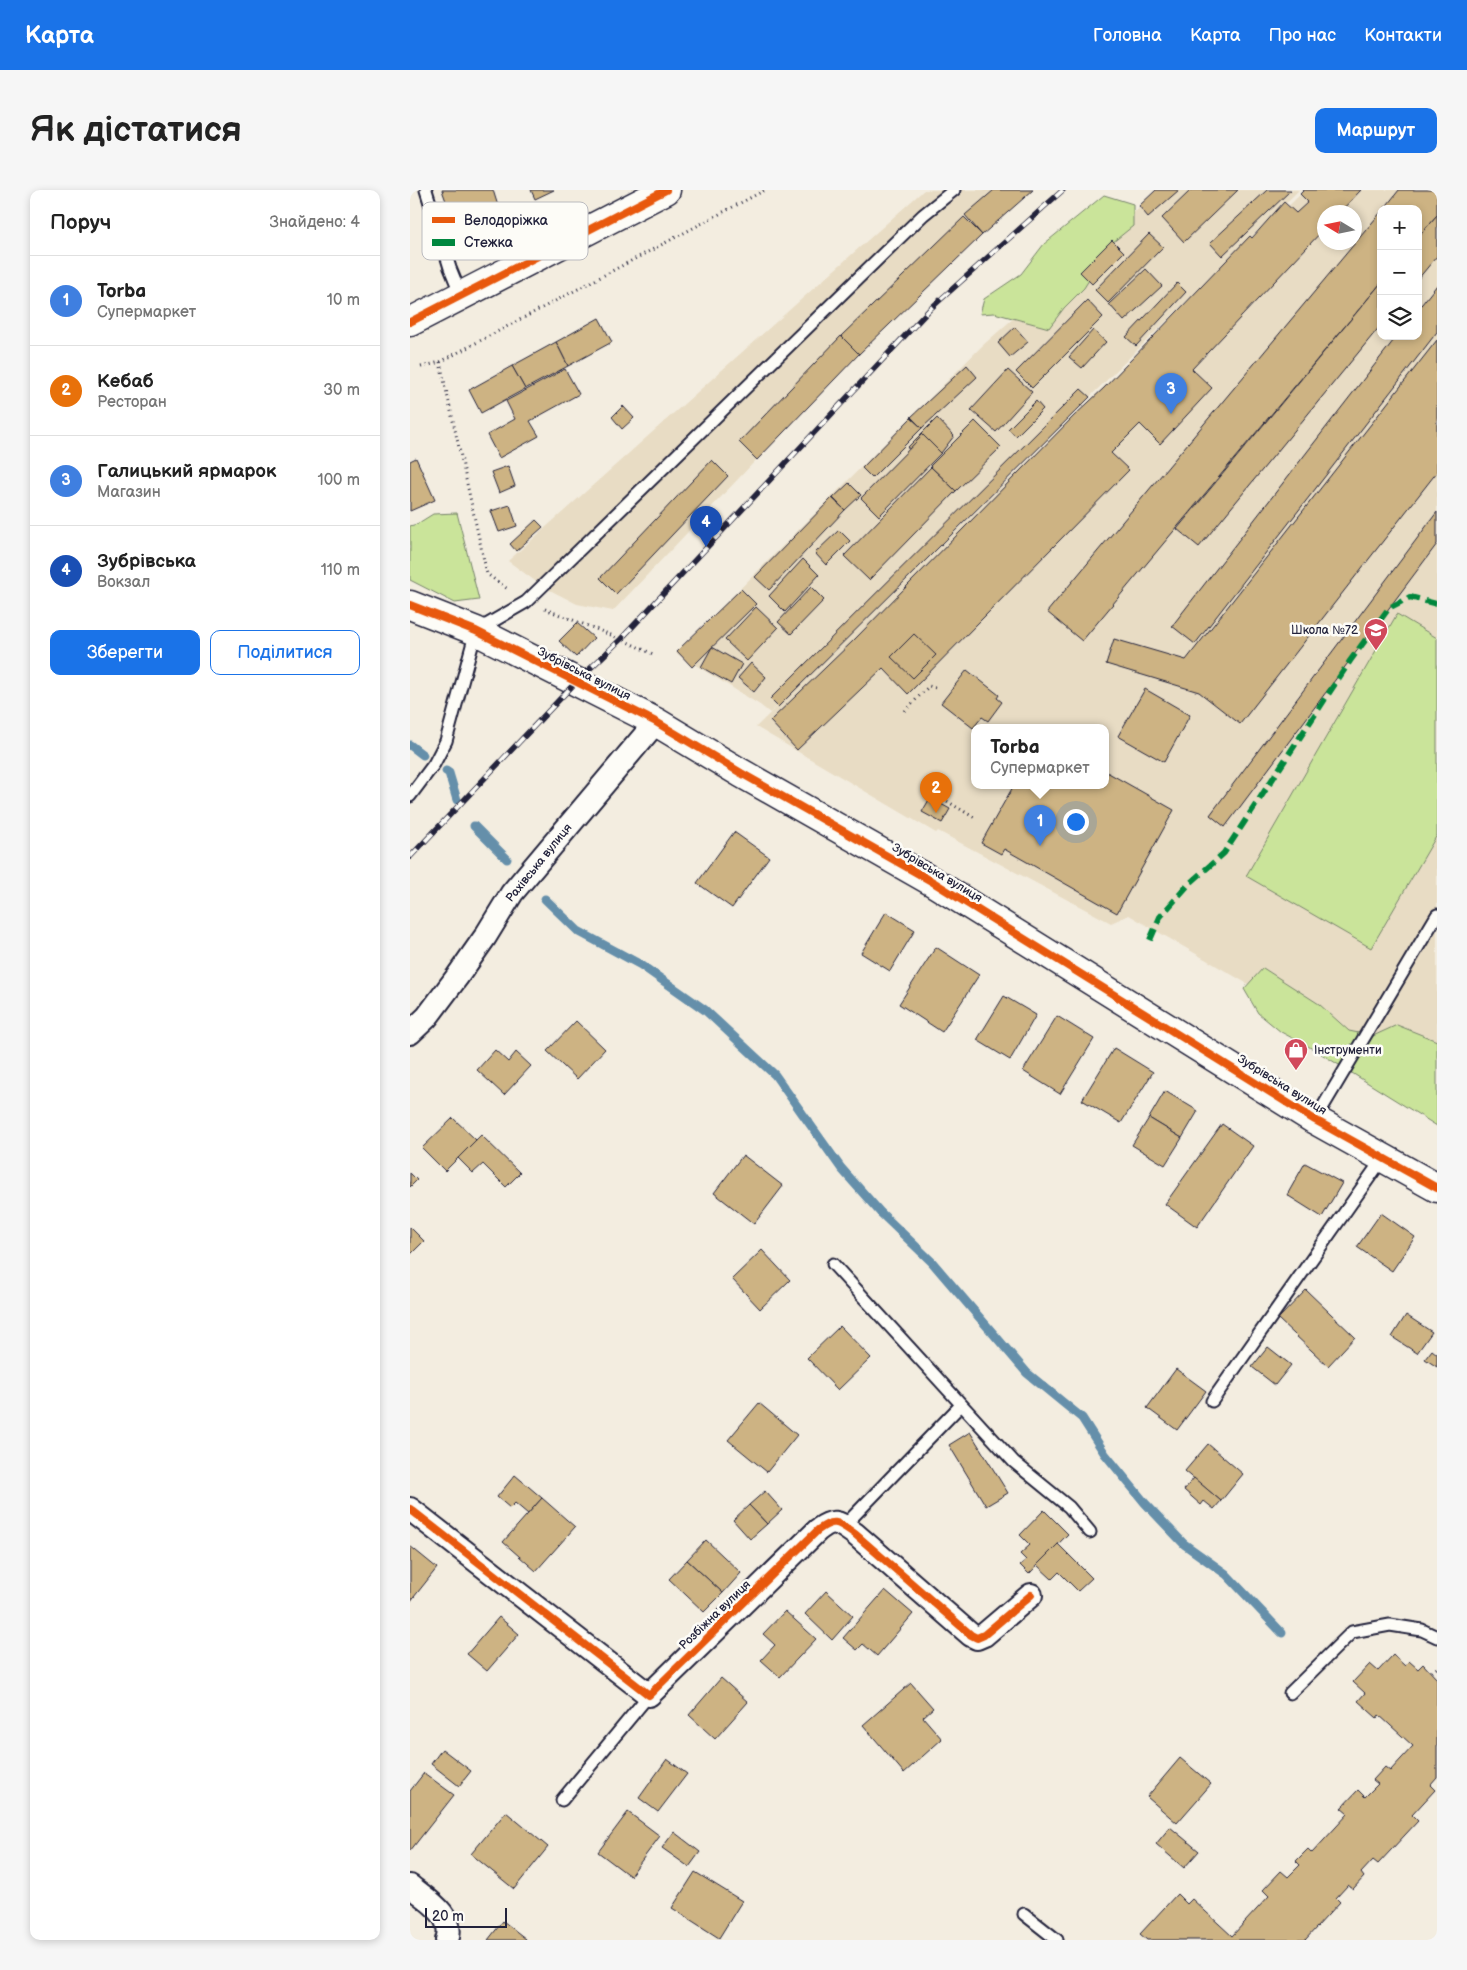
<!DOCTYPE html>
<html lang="uk">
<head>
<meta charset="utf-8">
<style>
	body { margin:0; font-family:"Balsamiq Sans",sans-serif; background:#f6f6f6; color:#222 }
	.controls { position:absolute; right:15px; top:15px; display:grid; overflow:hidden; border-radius:10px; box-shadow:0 2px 8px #0003 }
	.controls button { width:45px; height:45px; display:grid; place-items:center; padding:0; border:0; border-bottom:1px solid #e0e0e0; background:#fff; color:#222; font:25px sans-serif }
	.compass { position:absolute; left:907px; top:15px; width:45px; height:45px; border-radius:50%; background:#fff; box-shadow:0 2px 8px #0003; rotate:280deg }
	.scale { position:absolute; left:15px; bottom:12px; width:82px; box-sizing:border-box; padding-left:5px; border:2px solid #22223b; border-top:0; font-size:14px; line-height:18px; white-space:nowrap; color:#22223b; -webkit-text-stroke:4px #fdfcf7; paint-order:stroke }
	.you { position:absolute; left:665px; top:631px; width:18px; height:18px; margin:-12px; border:4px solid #fff; border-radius:50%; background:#1a73e8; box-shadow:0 0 0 8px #1a73e833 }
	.badge { display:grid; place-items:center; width:32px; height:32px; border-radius:50%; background:#1a73e8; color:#fff; font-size:16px; font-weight:700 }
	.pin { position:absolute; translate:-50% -41px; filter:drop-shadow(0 1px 2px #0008) }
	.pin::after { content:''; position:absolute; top:26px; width:18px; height:15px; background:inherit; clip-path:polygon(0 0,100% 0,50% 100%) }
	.popup { position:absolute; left:561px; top:534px; width:138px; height:65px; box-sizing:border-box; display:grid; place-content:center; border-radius:10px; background:#fff; filter:drop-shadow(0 1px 4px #0005); font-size:16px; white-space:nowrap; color:#767676 }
	.popup b { font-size:19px; color:#222 }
	.popup::after { content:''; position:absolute; left:50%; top:100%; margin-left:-10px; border:10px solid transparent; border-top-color:#fff }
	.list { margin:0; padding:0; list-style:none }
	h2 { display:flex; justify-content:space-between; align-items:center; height:65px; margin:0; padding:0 20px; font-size:21px }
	h2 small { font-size:16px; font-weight:400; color:#767676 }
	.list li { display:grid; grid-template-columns:32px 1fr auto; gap:15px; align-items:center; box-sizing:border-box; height:90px; padding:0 20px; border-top:1px solid #e0e0e0 }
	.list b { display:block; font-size:19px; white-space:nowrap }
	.list p { margin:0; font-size:16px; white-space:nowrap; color:#767676 }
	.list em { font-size:16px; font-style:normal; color:#767676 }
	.actions { display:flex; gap:10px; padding:15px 20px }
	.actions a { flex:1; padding:11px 0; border:1px solid #1a73e8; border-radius:10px; text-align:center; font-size:18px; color:#1a73e8 }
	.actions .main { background:#1a73e8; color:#fff }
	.icon { flex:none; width:28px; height:28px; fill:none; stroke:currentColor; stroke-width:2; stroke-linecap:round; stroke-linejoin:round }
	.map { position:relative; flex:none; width:1027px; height:1750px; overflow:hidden; border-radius:10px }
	header { display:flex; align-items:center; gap:30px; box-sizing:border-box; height:70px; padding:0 25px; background:#1a73e8; color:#fff }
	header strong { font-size:24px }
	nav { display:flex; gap:28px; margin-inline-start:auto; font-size:18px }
	.intro { display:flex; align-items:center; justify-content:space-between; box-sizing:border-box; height:120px; padding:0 30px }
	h1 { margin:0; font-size:35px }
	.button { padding:12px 22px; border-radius:10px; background:#1a73e8; color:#fff; font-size:18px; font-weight:700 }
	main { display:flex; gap:30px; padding:0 30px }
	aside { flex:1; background:#fff; border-radius:10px; box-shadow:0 2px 8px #0003 }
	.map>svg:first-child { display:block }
</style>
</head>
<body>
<header>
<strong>Карта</strong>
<nav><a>Головна</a><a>Карта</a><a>Про нас</a><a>Контакти</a></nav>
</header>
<div class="intro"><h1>Як дістатися</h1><a class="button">Маршрут</a></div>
<main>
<aside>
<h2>Поруч<small>Знайдено: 4</small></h2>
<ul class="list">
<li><span class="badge" style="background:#3f7fe0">1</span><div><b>Torba</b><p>Супермаркет</p></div><em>10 m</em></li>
<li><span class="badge" style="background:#e8710a">2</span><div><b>Кебаб</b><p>Ресторан</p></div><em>30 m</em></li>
<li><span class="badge" style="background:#3f7fe0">3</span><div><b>Галицький ярмарок</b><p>Магазин</p></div><em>100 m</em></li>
<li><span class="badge" style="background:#1a4fb4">4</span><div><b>Зубрівська</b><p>Вокзал</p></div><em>110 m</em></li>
</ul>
<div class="actions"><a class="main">Зберегти</a><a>Поділитися</a></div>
</aside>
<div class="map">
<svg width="1027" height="1750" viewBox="0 0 1027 1750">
	<rect width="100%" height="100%" fill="#f3ede0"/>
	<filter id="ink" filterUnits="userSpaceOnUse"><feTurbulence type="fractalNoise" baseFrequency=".02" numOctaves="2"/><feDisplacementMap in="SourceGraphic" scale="10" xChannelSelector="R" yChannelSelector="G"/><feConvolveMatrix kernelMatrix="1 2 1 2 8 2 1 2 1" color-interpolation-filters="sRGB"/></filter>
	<g filter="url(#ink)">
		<g fill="#e8dcc4" fill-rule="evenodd">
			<polygon points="514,0 614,0 548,57 203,421 167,414 132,396 98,371"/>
			<polygon points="749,0 889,0 360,523 350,515 266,463 572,156"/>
			<path d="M895,0H1027V904L719,725L701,733L528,641L526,643L346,537ZM971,19H1008V146H971ZM914,22H944V52H914ZM565,537H695V595H565Z"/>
		</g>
		<g fill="#cae49a" stroke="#76836a">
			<polygon points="694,5 723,14 723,36 702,53 674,98 654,118 639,138 584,123 570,124 574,109 611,84 634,54"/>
			<polygon points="47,323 69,410 45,413 0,390 0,336 7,334 23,324"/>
			<polygon points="987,424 1027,448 1027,645 961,758 836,686"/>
			<polygon points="853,778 909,814 939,841 963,846 987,835 1027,851 1027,936 905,860 871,842 848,823 834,799"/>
		</g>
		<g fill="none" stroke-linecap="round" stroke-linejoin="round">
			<g stroke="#658faa" stroke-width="9">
				<polyline points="0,555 13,565"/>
				<polyline points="36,581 39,583 47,610"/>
				<polyline points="64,636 97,669"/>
				<polyline points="135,709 168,741 231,775 295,820 365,885 431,978 470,1022 522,1072 617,1183 672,1228 695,1264 735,1313 774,1354 816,1384 872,1443"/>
			</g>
		</g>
		<g fill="#cdb383" stroke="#22223b">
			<polygon points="32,0 83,0 88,16 43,31"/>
			<polygon points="121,0 144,0 125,9"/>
			<polygon points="584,0 623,0 572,45 555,25"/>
			<polygon points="746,0 769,0 738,27 729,16"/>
			<polygon points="781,0 828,0 774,52 752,28"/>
			<polygon points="857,0 881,0 812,66 800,53"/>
			<polygon points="894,0 951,0 930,22 914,22 914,39 782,179 802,198 750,254 730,234 701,263 719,280 498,504 473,478 387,560 360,531 444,450 664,226 694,198 840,46 842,48 874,12 886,23 898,12 890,4"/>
			<polygon points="989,0 1027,0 1027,25 1008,47 1008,19 974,19"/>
			<polygon points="971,22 971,93 672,451 637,422"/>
			<polygon points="1027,25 1027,66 1008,89 1008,47"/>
			<polygon points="554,27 572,45 449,164 431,146"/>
			<polygon points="739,44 753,57 698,113 685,100"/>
			<polygon points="702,50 714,62 682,94 670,82"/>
			<polygon points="736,79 752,96 714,131 699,114"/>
			<polygon points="767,93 776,102 726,156 716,147"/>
			<polygon points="971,93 971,135 789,357 767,339"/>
			<polygon points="1027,95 1027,142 785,454 762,436 987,146 1008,146 1008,119"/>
			<polygon points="677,110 693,127 622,198 606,182"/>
			<polygon points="189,128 202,152 158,176 146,152"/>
			<polygon points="605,137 618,152 600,167 588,153"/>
			<polygon points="683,140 696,152 672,178 659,167"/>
			<polygon points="431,146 449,164 347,270 329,252"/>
			<polygon points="1027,150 1027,282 830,534 789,502 696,474 704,449 776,470"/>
			<polygon points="146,152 158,176 115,199 102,176"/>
			<polygon points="557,175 567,187 512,238 501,227"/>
			<polygon points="102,176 115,199 71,223 59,200"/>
			<polygon points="155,179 169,204 120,231 129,246 89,268 77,245 105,229 96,211"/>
			<polygon points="598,180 622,202 586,242 561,220"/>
			<polygon points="671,199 680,207 368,517 360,509"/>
			<polygon points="626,211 633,219 606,246 598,239"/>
			<polygon points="213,216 224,228 212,239 202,227"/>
			<polygon points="501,228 512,238 462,288 452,278"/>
			<polygon points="527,228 544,246 531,263 497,258"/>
			<polygon points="565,231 591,257 546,301 520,276"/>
			<polygon points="513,245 531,263 469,326 451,308"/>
			<polygon points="6,268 25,310 0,321 0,271"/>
			<polygon points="302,270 318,286 206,404 190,388"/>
			<polygon points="98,276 105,296 89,303 81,282"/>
			<polygon points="521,277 546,301 459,390 434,366"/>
			<polygon points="439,293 451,305 435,320 423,308"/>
			<polygon points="422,308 435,320 359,400 345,387"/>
			<polygon points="100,315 107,336 89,342 81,321"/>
			<polygon points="1027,322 1027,354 815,637 800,625"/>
			<polygon points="126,330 133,337 106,361 100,354"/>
			<polygon points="429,340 440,351 416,375 405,363"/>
			<polygon points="393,369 409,385 375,422 359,406"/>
			<polygon points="401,397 414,410 381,444 368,432"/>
			<polygon points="331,399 346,414 282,477 267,461"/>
			<polygon points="346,417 368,438 337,471 315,450"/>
			<polygon points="167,433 184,448 166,467 149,451"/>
			<polygon points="504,444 526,465 503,488 481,467"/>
			<polygon points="302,457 332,474 321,494 291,477"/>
			<polygon points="341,473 356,487 344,502 328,488"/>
			<polygon points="557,480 589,505 587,508 592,512 578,531 572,527 563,538 531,513"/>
			<polygon points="735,499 780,525 754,572 708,546"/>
			<polygon points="695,581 764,620 707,723 594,659 591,664 571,653 604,595 695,595"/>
			<polygon points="520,608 540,619 532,633 512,622"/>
			<polygon points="324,642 359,667 322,718 287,693"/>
			<polygon points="476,722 505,740 480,781 451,763"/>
			<polygon points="526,757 569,785 532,842 489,814"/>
			<polygon points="594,806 626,825 600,870 567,850"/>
			<polygon points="647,826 684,849 650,904 613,881"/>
			<polygon points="166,831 195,859 167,889 137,861"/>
			<polygon points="704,858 743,882 711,933 672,910"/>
			<polygon points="85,860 98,872 106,862 121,876 94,905 67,880"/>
			<polygon points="755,901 788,921 772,948 739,928"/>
			<polygon points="43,928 66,950 35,981 12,958"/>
			<polygon points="739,928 772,948 755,975 722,955"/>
			<polygon points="812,934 843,956 787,1037 755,1014"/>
			<polygon points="71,945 110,983 96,997 73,974 63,983 48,968"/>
			<polygon points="333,965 373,996 344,1034 304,1003"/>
			<polygon points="895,973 932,993 912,1027 877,1005"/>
			<polygon points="0,983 7,990 0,997"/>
			<polygon points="971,1023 1005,1047 982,1081 947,1057"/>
			<polygon points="0,1037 14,1051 0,1065"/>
			<polygon points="352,1060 380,1090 350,1119 322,1089"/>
			<polygon points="896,1100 945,1147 918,1176 868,1129"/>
			<polygon points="996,1125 1022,1142 1007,1163 982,1147"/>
			<polygon points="430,1136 461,1168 428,1200 397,1168"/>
			<polygon points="858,1157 881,1175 865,1195 842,1177"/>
			<polygon points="1022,1160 1027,1164 1027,1177 1015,1169"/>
			<polygon points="766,1179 796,1201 767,1240 737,1218"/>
			<polygon points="349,1213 387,1245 357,1282 318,1250"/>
			<polygon points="560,1242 598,1303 576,1316 539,1255"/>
			<polygon points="798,1254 833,1284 811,1311 775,1281"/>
			<polygon points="105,1285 132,1308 118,1324 105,1313 100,1318 87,1307"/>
			<polygon points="784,1288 811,1311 804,1319 794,1311 791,1315 774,1300"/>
			<polygon points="355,1301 372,1320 357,1334 339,1315"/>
			<polygon points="132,1308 165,1337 126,1381 93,1352"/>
			<polygon points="339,1315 357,1334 340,1349 323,1330"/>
			<polygon points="634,1320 658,1344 619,1384 610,1375 616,1370 610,1364 620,1355 610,1345"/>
			<polygon points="296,1350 331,1383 313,1403 277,1370"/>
			<polygon points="648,1354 682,1388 668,1401 649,1382 642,1389 627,1375"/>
			<polygon points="0,1356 27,1378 0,1412"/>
			<polygon points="277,1370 313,1403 294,1422 259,1389"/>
			<polygon points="475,1400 503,1424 467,1466 453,1454 447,1460 433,1448"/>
			<polygon points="416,1401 443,1426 422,1450 395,1424"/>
			<polygon points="375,1421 406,1449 370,1487 351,1470 365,1455 353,1444"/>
			<polygon points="89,1427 109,1444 77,1481 57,1464"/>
			<polygon points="983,1465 995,1476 999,1471 1008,1479 1013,1474 1027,1489 1027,1587 1020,1595 1025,1600 1002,1625 1008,1631 968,1674 963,1670 951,1683 954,1687 943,1699 938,1695 926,1708 930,1712 895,1750 737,1750 730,1744 767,1704 777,1714 782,1709 822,1746 859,1706 853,1700 871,1681 878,1687 890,1675 886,1671 898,1659 902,1663 938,1624 931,1618 948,1600 955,1607 968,1594 963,1590 975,1577 980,1581 1003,1556 969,1525 967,1528 948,1511 955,1503 943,1492 960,1474 968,1481"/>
			<polygon points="311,1488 338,1512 305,1549 279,1525"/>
			<polygon points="501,1493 523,1518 513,1527 532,1549 494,1583 453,1535"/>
			<polygon points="32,1559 61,1581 49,1596 21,1574"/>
			<polygon points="770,1568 801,1594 767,1633 737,1607"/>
			<polygon points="257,1569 277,1584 248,1622 229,1608"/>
			<polygon points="14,1583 44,1605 0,1661 0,1601"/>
			<polygon points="96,1622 138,1657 104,1699 61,1664"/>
			<polygon points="218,1622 250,1646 220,1686 188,1662"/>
			<polygon points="760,1637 789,1661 774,1678 746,1654"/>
			<polygon points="264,1642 290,1662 279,1677 252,1658"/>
			<polygon points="285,1682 332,1711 309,1748 262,1718"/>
			<polygon points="93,1731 116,1749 116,1750 78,1750"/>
		</g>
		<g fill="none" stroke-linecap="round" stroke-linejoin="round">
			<g stroke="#22223b" stroke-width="15">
				<g id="lane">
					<polyline points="16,0 40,78 51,105"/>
					<polyline points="0,606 24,574 36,551 66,441 116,412 513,25 544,0"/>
					<polyline points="905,930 1027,725"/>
					<polyline points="423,1074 604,1272 659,1317 680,1342"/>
					<polyline points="802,1211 973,968"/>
					<polyline points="434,1336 551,1215"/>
					<polyline points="880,1503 942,1442 980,1435 1012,1440 1027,1447"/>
					<polyline points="152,1610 239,1505"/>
					<polyline points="614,1724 647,1750"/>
				</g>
			</g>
			<g stroke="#22223b" stroke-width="26">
				<g id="street">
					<polyline points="0,843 17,827 47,787 75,747 102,703 246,532"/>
					<path d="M0,1319L239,1505L408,1340C425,1327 429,1333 445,1344L561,1445L567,1448L574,1445L621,1405"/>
					<path d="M0,1696C16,1709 46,1726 37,1750"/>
				</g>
			</g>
			<g stroke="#22223b" stroke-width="31">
				<polyline id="secondary" points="0,415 66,441 246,532 331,583 523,692 905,930 1027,998"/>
			</g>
			<g stroke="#22223b" stroke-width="31">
				<polyline id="primary" points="0,132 256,0"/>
			</g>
			<g stroke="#22223b" stroke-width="3" stroke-dasharray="1 4" stroke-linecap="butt">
				<polyline points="30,172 77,384 99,400"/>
				<polyline points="11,177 30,172 355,0"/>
				<polyline points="135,419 211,449 243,464"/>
				<polyline points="495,521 519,496 526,498"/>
				<polyline points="520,601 565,628"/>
				<polyline points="1022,1482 1027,1478"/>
			</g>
			<use href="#lane" stroke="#fdfcf7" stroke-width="11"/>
			<use href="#street" stroke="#fdfcf7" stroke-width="22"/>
			<use href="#secondary" stroke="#fdfcf7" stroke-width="28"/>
			<use href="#primary" stroke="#fdfcf7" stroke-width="28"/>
			<g stroke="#22223b" stroke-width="5.5">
				<polyline id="rail" points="0,667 165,493 211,449 520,119 653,0"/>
			</g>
			<use href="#rail" stroke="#fdfcf7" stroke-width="4" stroke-dasharray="11" stroke-linecap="butt"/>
			<polyline stroke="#00873e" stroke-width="6" stroke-dasharray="12 6" stroke-linecap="butt" points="740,750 750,727 778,695 814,663 940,471 979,418 1000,407 1027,414"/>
			<g stroke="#fdfcf7" stroke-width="11">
				<g id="cycleway">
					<polyline points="0,132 256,0"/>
					<polyline points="0,415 66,441 246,532 331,583 523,692 905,930 1027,998"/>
					<path d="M0,1319L239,1505L408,1340C425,1327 429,1333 445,1344L561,1445L567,1448L574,1445L621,1405"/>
				</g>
			</g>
			<use href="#cycleway" stroke="#e8590c" stroke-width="8"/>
		</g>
	</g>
	<defs>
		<g id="school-pin" transform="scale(1.25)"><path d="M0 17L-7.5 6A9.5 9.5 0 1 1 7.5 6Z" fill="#d1495b" stroke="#fdfcf7"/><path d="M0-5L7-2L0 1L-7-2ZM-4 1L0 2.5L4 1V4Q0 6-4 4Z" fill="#fff"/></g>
		<g id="shop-pin" transform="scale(1.25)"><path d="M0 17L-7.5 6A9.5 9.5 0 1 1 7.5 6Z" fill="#d1495b" stroke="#fdfcf7"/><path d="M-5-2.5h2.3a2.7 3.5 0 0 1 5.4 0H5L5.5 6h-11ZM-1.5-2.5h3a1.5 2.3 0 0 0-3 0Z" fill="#fff"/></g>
	</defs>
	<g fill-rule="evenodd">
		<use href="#school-pin" x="966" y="440"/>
		<use href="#shop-pin" x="886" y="860"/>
	</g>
	<g text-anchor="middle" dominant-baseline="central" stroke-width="5" stroke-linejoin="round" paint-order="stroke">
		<g font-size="12" fill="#22223b" stroke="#fdfcf7" text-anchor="end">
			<text x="948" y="440">Школа №72</text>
			<text x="904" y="860" text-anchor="start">Інструменти</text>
		</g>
		<g font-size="12" fill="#22223b" stroke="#fdfcf7">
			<text transform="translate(174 484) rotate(27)">Зубрівська вулиця</text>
			<text transform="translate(129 673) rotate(-51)">Рахівська вулиця</text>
			<text transform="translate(527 683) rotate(31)">Зубрівська вулиця</text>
			<text transform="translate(872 895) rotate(32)">Зубрівська вулиця</text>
			<text transform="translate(305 1425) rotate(-44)">Розбіжна вулиця</text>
		</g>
	</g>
	<rect x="12" y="12" width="166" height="58" rx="8" fill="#fdfcf7" stroke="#bbbbbf" stroke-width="1"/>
	<rect x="22" y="27" width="23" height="6" fill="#e8590c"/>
	<rect x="22" y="49" width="23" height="7" fill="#00873e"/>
	<g font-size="14" fill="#22223b">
		<text x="54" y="35">Велодоріжка</text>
		<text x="54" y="57">Стежка</text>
	</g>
</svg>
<div class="controls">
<button>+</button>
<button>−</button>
<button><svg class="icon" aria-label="layers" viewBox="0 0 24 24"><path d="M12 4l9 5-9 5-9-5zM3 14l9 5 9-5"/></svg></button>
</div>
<svg class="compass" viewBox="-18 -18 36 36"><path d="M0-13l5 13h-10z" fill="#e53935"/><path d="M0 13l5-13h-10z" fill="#767676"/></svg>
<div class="scale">20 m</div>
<div class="you"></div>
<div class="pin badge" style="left:630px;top:656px;background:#3f7fe0">1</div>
<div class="popup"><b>Torba</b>Супермаркет</div>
<div class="pin badge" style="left:526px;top:623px;background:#e8710a">2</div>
<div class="pin badge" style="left:761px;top:224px;background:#3f7fe0">3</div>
<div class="pin badge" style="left:296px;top:357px;background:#1a4fb4">4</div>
</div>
</main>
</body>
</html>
